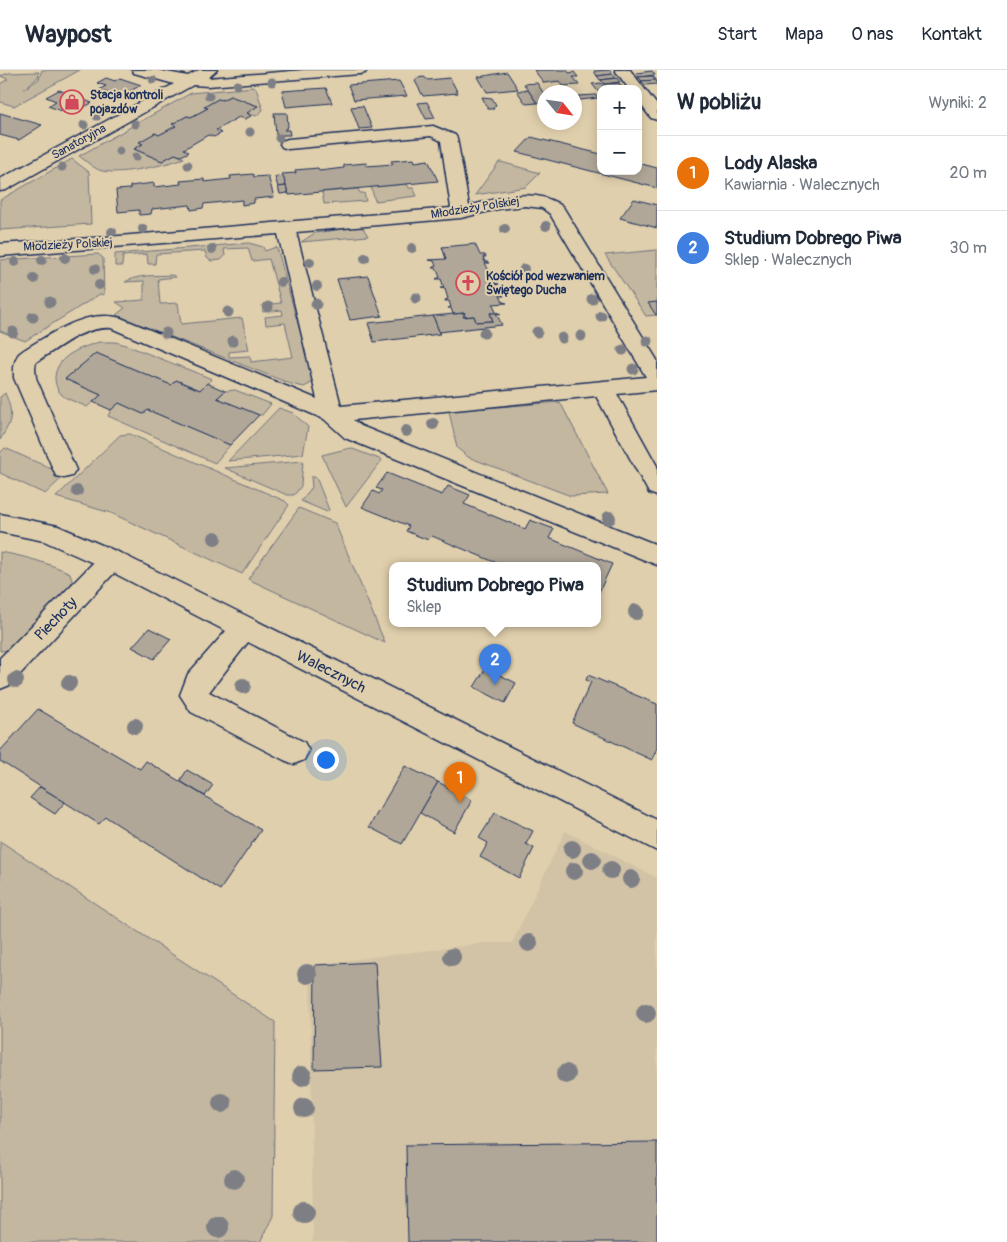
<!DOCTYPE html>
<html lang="pl">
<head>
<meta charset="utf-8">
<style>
	body { margin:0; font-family:Pangolin,sans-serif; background:#f2f2f3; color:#1f2937 }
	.controls { position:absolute; right:15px; top:15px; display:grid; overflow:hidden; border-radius:10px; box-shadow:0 2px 12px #0003 }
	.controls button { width:45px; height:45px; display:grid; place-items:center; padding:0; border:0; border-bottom:1px solid #e0e1e3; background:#fff; color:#1f2937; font:25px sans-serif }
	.compass { position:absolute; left:537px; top:15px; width:45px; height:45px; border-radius:50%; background:#fff; box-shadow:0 2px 12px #0003; rotate:120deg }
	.you { position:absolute; left:325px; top:689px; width:18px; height:18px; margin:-12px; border:4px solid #fff; border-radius:50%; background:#1a73e8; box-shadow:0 0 0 8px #1a73e833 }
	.badge { display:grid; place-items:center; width:32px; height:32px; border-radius:50%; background:#7c3aed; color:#fff; font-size:16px; font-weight:700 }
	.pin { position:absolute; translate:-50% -41px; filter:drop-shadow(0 1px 2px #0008) }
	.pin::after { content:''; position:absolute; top:26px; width:18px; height:15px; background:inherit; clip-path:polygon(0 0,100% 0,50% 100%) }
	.popup { position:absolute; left:389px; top:492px; width:212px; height:65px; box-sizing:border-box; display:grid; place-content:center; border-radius:10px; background:#fff; filter:drop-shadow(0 1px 4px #0005); font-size:16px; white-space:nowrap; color:#747a83 }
	.popup b { font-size:19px; color:#1f2937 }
	.popup::after { content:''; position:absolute; left:50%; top:100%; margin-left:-10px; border:10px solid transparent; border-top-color:#fff }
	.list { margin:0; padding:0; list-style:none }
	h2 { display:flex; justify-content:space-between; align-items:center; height:65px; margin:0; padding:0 20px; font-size:21px }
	h2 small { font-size:16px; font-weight:400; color:#747a83 }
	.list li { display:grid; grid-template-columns:32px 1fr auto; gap:15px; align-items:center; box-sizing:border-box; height:75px; padding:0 20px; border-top:1px solid #e0e1e3 }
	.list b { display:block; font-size:19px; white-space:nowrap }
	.list p { margin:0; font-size:16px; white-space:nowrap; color:#747a83 }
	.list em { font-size:16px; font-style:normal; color:#747a83 }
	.map { position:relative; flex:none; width:657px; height:1172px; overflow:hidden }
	header { display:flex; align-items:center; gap:30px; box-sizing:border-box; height:70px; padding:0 25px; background:#fff; border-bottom:1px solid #e0e1e3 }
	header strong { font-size:24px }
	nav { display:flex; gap:28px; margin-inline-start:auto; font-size:18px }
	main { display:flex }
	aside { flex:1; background:#fff }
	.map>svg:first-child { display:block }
</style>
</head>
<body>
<header>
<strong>Waypost</strong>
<nav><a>Start</a><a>Mapa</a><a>O nas</a><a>Kontakt</a></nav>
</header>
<main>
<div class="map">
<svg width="657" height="1172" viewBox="0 0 657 1172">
	<rect width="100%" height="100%" fill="#e0cfac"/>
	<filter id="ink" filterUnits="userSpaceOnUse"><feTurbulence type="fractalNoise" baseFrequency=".02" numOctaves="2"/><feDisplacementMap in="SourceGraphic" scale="10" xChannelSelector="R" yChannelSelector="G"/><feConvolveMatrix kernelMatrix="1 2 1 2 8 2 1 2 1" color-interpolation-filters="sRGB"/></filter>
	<g filter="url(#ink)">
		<polygon fill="#d2c3a6" points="565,761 657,808 657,1172 313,1172 310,895 486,873 512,873"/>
		<g fill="#c3b7a0" stroke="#6f737f">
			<polygon points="42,0 80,0 14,36 0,32 0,14 8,9 0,6 9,3 39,2 38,7 24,19 39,9"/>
			<path d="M253,17L256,18L263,40L256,46L247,43L257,36L230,26L222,30L218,29L204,37L208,38L191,47L187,46L173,54L176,56L159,65L155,63L134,79L162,91L175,84L184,88C166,95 121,105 102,101C94,99 85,90 79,86L191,23Z"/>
			<polygon points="72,89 89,102 91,154 0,160 0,130"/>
			<polygon points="499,92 501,92 540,103 526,117 475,125"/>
			<polygon points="407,114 409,118 413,118 417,126 375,131 371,117"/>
			<polygon points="358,119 360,123 364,123 366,131 324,134 322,122"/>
			<polygon points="356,157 363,158 368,166 301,172 315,163"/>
			<path d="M249,173L263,177L265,181L276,177L278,181L313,309L310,314L304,317L291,314L116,245L125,238L116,232L144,230V211L125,212C138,204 158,206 172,205L176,207L158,209L160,234L178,233L181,254L242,248L249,280L229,282V287L250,286L251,292L293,287L285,253L266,255L265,247L283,245L282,240L263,242L262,235L281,233L269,189L252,191L248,178L224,179L225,186L221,190L211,191L207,188L205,181L156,184L155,194H148L147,184L123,186L122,196H115V184Z"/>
			<polygon points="657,180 657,245 646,246 605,185"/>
			<polygon points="98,184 103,188 104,225 100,224 25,271 0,261 0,190"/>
			<path d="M99,272H115L126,275L212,309L200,320L176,310L171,315L96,283L65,309L101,325L87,337C79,333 68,330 62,325C57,320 55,314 55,307C57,285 81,278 99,272Z"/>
			<polygon points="235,320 271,334 262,345 259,345 217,328 225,321"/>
			<path d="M5,323C14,344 12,351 0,370V327Z"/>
			<polygon points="560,332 608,424 571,426 468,387 457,378 449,341"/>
			<polygon points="119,333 143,344 148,340 230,375 215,393 108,346 111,340"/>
			<polygon points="279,338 293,343 308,357 303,384 228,391"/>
			<polygon points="130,364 285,431 289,435 242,504 111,443 56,427 120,365"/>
			<polygon points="5,378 65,405 45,424 0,403 0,383"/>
			<polygon points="350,378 382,390 346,437 322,385"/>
			<polygon points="303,391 301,416 294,425 287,425 225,398"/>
			<polygon points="311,407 316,407 329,440 327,442 301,431 312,417"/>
			<polygon points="299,438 335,453 385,573 248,509"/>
			<path d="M0,482C24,486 48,493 70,503L72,510L70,521L12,580L0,581Z"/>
			<polygon points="0,771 275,952 273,1146 260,1172 0,1172"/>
		</g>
		<g fill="#b0a798" stroke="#1b2f5e">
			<polygon points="534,0 567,0 569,3 574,2 578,7 573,7 579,15 563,16 560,11 544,13"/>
			<polygon points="610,0 613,4 597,6 594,1"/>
			<polygon points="652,1 655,5 639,7 636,3"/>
			<polygon points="507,2 518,19 487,22 478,7"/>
			<polygon points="613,4 616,8 600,10 597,6"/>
			<polygon points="653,6 656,10 642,11 638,7"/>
			<polygon points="424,7 428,10 450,8 458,23 423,26 415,11 417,8"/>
			<polygon points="106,8 115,11 120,8 141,15 120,27 99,20 106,16 97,13"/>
			<polygon points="617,8 620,12 604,14 601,10"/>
			<polygon points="656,10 657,14 645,15 641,11"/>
			<polygon points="399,11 407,26 354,30 348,15"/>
			<polygon points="537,13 544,24 544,32 537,33 524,14"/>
			<polygon points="601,13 606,19 601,19 601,25 592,14"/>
			<polygon points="619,13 622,17 608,18 604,14"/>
			<polygon points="326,18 332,33 286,37 282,21"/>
			<polygon points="59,20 92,33 70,44 48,36 56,31 46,27"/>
			<polygon points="528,20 537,33 526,34 517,21"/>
			<polygon points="596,25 598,28 580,30 578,26"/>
			<polygon points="230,26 258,36 247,43 251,46 245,49 239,47 216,60 221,63 214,67 208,65 184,79 189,82 181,86 175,84 162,91 134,79 143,74 139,72 155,63 159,65 176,56 172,54 187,46 191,47 208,38 204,37 218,29 222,30"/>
			<polygon points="482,27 492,28 496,35 493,37 494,39 488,39"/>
			<polygon points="427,32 435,48 426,49 418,33"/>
			<polygon points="363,36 372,58 359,59 351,37"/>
			<polygon points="0,43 42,55 19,70 0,65"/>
			<polygon points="274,43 287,43 288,57 284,60 289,60 290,65 276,65"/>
			<polygon points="531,67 601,84 601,101 638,101 638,93 657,98 657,118 517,82"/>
			<polygon points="414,89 415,92 428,90 438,111 289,125 282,104 296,103 295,100 318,98 319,101 344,98 344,95 366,93 367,96 393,94 391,91"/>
			<polygon points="253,104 254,107 268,106 274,127 254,129 254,133 242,135 242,130 204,134 203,138 191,140 190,135 152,139 151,144 139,145 139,140 118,142 116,120 130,119 130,116 154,113 154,117 181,114 180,111 204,109 204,112 231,109 230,106"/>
			<polygon points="283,106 286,116 278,117 275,107"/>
			<polygon points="286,116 288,123 280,124 278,117"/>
			<polygon points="634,129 657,135 657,158 620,148"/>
			<polygon points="475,174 480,185 485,185 486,187 483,187 485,192 488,192 489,193 485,193 490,203 493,202 494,204 490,204 494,213 499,214 495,215 499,225 503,224 504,226 500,226 503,232 507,233 493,234 496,242 501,244 490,243 493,251 476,252 474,246 463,247 465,243 453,244 451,238 448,238 451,237 449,231 445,231 445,230 448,229 445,219 440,218 444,218 441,209 436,209 440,207 436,198 432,198 436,196 434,191 429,190 446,189 442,177"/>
			<polygon points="368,206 382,246 350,250 337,209"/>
			<polygon points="657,232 657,245 656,245 648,233"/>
			<polygon points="465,243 463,247 474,246 476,252 493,251 490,243 496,243 502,255 439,262 433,246"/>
			<polygon points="433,246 440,264 374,272 368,253"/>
			<polygon points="96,283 171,315 176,310 200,320 207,313 225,321 217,328 259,345 230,375 148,340 143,344 119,333 111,340 93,332 101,325 65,309"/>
			<polygon points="387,403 442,425 448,416 470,425 464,434 525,459 530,450 554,459 549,468 612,494 598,524 598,496 504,496 432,466 428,470 406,461 409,456 362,437 373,421 379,424 382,420 376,418"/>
			<polygon points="149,558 171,569 154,589 132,577"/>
			<polygon points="486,598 516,613 505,633 474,617"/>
			<polygon points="588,605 657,634 657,678 652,690 572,653 591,612 586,610"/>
			<polygon points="38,639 140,699 146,691 261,760 220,820 106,747 99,754 0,691 0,681"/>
			<polygon points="405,696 438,712 402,774 369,757"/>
			<polygon points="187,700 213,715 205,726 180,711"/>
			<polygon points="438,712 472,730 454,762 420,743"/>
			<polygon points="40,717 65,732 55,744 30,728"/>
			<polygon points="495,743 533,761 526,774 534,778 519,808 480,787 488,773 479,768"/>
			<polygon points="375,892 382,997 314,999 315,895"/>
			<polygon points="657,1072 657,1172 408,1172 406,1075"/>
		</g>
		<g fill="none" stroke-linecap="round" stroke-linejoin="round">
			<g stroke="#1b2f5e" stroke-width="3">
				<g id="minor">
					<polygon points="132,0 156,0 188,6 199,0 217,0 208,8 304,0 367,0 365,3 360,4 208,16 193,15 6,120 0,121 0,109 174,14 134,3"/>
					<polygon points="615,0 630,0 657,35 657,50 651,48 638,31 638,19 629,19"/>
					<path d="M433,56L455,65L457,68L469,136C499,128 536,116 563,137L657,290V320L617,324L657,396V426L649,423L596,326L353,350L361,356L657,475V495L345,368L324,349L111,258C83,256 59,278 36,292L35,297L36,308L76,400L72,406L64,408L56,406L14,308C14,300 13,293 18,285C22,280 31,276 37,272C62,257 91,240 121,248L317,329L278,164L0,186V174L107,167L451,138L441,71L431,66L288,79L282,77L280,74L282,71L288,69ZM525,136L542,138L550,144L646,307L341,336L296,162L461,148L498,139Z"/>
					<polygon points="0,444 58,456 120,483 657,750 657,781 248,572 209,622 304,672 309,681 304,690 294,694 284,690 191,642 180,625 188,604 226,561 114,503 10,615 0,619 0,588 93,493 44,471 0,462"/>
				</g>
			</g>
			<use href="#minor" fill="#e0cfac" fill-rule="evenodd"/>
		</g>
		<g fill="#7d7f85">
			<circle cx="153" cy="10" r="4"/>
			<circle cx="272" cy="12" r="4.5"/>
			<circle cx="237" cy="15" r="4.5"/>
			<circle cx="209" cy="26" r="4.5"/>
			<circle cx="97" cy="46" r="4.5"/>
			<circle cx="135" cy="54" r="4.5"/>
			<circle cx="84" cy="55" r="4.5"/>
			<circle cx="250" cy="62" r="4.5"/>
			<circle cx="279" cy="68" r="4.5"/>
			<circle cx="119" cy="81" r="4.5"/>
			<circle cx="136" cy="87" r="4.5"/>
			<circle cx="188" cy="95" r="4.5"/>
			<circle cx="62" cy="97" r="4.5"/>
			<circle cx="546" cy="156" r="5"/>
			<circle cx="143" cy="159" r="5"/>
			<circle cx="505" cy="159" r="5"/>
			<circle cx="112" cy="162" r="5"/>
			<circle cx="412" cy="178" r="5"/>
			<circle cx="212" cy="179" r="5"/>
			<circle cx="65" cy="188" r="5"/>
			<circle cx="365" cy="188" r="5"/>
			<circle cx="42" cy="190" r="5"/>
			<circle cx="15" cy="192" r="5"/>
			<circle cx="310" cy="192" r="5"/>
			<circle cx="95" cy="199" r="5"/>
			<circle cx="524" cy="199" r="5"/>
			<circle cx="34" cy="209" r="5"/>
			<circle cx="281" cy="212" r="5"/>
			<circle cx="99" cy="215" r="5"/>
			<circle cx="317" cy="216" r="5"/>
			<circle cx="416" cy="228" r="5.5"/>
			<circle cx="592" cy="229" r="5.5"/>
			<circle cx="50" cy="232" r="5.5"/>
			<circle cx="316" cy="234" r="5.5"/>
			<circle cx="268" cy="237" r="5.5"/>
			<circle cx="228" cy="242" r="5.5"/>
			<circle cx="601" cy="246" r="5.5"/>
			<circle cx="33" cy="247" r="5.5"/>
			<circle cx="13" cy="262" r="5.5"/>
			<circle cx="537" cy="262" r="5.5"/>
			<circle cx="166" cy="263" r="5.5"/>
			<circle cx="484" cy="263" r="5.5"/>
			<circle cx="581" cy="266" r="5.5"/>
			<circle cx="562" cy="268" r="5.5"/>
			<circle cx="233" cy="271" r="5.5"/>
			<circle cx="647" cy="271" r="5.5"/>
			<circle cx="623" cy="280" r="5.5"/>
			<circle cx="633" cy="299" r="5.5"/>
			<circle cx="433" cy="354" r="6"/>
			<circle cx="406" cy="361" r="6"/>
			<circle cx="77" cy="421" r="6"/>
			<circle cx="609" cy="448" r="7"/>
			<circle cx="215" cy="468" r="7"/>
			<circle cx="636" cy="542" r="8"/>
			<circle cx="16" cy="610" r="8"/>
			<circle cx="69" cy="613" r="8"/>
			<circle cx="243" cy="616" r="8"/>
			<circle cx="135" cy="656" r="8"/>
			<circle cx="572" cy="779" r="9"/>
			<circle cx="592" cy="790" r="9"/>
			<circle cx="611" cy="800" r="9"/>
			<circle cx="574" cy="801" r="9"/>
			<circle cx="631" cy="809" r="9"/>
			<circle cx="529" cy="873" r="9"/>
			<circle cx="452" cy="887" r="9"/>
			<circle cx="307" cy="904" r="10"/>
			<circle cx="646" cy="943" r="10"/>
			<circle cx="566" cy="1004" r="10"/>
			<circle cx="302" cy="1006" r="10"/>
			<circle cx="222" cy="1033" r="10"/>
			<circle cx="304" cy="1038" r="10"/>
			<circle cx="234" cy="1109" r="10"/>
			<circle cx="304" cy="1142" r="11"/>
			<circle cx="218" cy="1157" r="11"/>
		</g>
	</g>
	<defs>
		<g id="shop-ring" transform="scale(1.25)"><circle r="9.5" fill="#e0cfac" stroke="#d1495b" stroke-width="1.5"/><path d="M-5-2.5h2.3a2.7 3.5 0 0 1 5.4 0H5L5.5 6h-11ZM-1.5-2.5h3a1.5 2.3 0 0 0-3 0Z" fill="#d1495b"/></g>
		<g id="church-ring" transform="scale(1.25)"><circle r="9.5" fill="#e0cfac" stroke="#d1495b" stroke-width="1.5"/><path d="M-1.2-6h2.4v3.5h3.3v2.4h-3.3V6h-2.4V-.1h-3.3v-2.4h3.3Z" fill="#d1495b"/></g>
	</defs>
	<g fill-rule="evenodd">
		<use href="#shop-ring" x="72" y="32"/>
		<use href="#church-ring" x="468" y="213"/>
	</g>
	<g text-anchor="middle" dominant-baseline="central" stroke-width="4" stroke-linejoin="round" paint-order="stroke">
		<g font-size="12" font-weight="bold" fill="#1b2f5e" stroke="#e0cfac" text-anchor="start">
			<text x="90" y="25">Stacja kontroli<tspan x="90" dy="14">pojazdów</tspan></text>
			<text x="486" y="206">Kościół pod wezwaniem<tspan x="486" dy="14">Świętego Ducha</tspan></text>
		</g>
		<g font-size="12" fill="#1b2f5e" stroke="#e0cfac">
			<text transform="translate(79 72) rotate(-29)">Sanatoryjna</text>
			<text transform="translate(475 138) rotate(-9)">Młodzieży Polskiej</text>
			<text transform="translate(68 175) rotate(-3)">Młodzieży Polskiej</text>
		</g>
		<g font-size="15" fill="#1b2f5e" stroke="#e0cfac">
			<text transform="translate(56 549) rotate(-46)">Piechoty</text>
			<text transform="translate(331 602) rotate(27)">Walecznych</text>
		</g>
	</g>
</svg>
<div class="controls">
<button>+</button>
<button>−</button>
</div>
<svg class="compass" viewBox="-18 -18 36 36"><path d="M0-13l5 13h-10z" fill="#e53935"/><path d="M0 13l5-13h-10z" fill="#747a83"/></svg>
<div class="you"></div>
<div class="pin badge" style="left:460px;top:733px;background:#e8710a">1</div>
<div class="pin badge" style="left:495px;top:615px;background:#3f7fe0">2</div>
<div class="popup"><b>Studium Dobrego Piwa</b>Sklep</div>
</div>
<aside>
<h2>W pobliżu<small>Wyniki: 2</small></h2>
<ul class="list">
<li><span class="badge" style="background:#e8710a">1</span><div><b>Lody Alaska</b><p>Kawiarnia · Walecznych</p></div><em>20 m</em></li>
<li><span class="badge" style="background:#3f7fe0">2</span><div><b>Studium Dobrego Piwa</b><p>Sklep · Walecznych</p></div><em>30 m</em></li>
</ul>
</aside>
</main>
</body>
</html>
